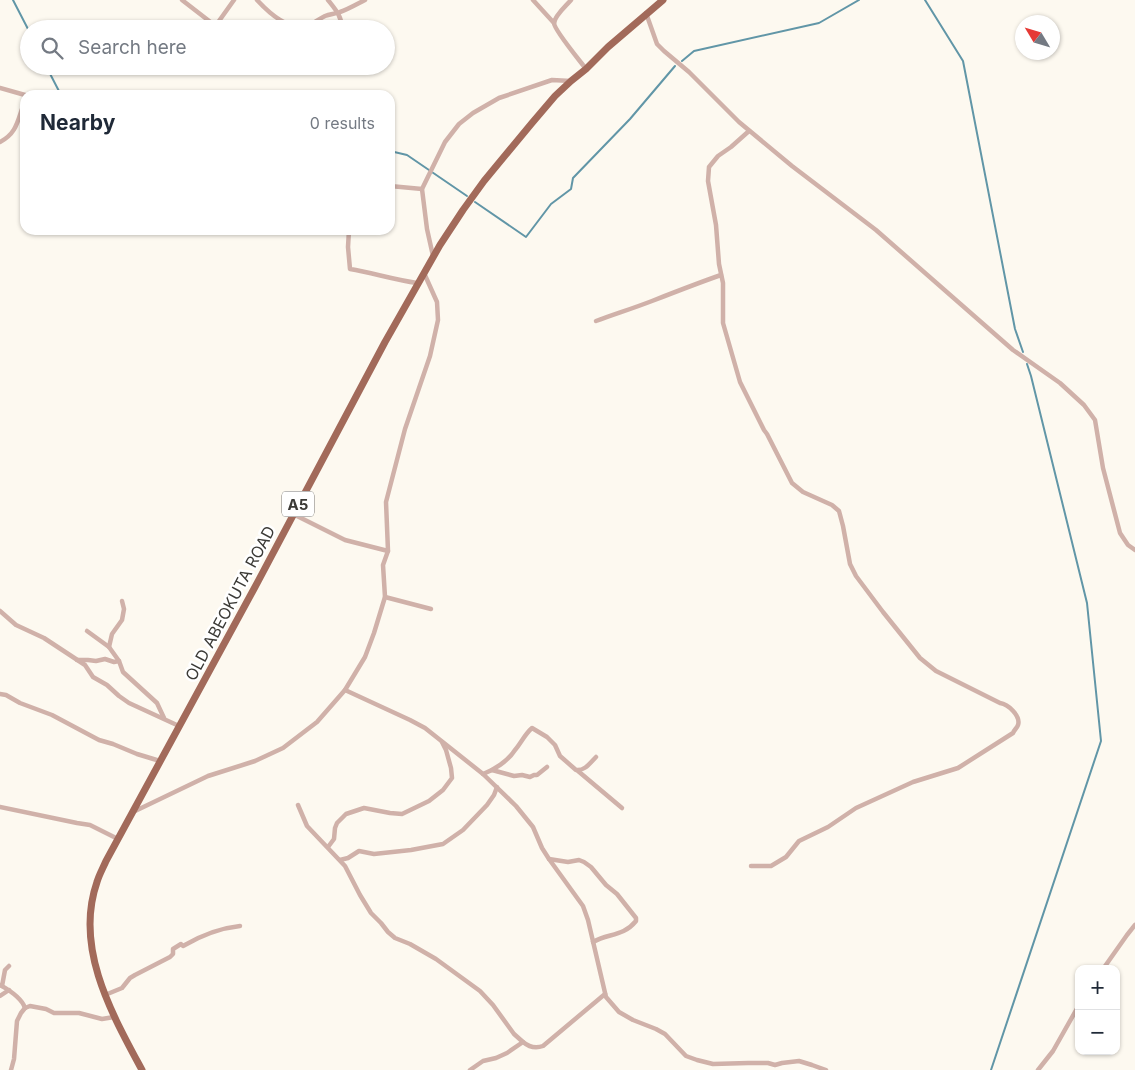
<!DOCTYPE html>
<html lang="en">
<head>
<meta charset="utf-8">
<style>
	body { margin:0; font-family:Inter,sans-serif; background:#f6f6f7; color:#1f2937 }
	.controls { position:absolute; right:15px; bottom:15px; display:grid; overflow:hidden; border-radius:10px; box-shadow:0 1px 4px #0004 }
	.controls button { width:45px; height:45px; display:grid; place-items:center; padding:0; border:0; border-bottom:1px solid #e0e1e3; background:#fff; color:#1f2937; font:25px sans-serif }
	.compass { position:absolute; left:1015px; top:15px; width:45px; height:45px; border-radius:50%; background:#fff; box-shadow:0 1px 4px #0004; rotate:308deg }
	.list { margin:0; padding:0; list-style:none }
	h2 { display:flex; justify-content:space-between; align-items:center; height:65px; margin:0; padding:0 20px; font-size:21px }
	h2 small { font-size:16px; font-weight:400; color:#747a83 }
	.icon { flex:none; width:28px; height:28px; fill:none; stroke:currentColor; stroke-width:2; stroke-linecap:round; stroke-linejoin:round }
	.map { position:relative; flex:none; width:1135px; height:1070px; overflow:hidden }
	.search { position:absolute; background:#fff; box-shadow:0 1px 4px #0004; left:20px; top:20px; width:375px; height:55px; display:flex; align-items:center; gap:12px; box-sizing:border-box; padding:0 18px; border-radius:28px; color:#747a83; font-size:19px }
	.panel { position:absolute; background:#fff; box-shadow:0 1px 4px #0004; left:20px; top:90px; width:375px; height:145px; border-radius:15px }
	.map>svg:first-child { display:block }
</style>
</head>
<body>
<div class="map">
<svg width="1135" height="1070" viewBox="0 0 1135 1070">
	<rect width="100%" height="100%" fill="#fdf9f0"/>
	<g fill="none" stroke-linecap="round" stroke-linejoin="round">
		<g stroke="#6196a7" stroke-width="2">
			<polyline points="13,0 29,31"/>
			<polyline points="925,0 963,61 1015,329 1023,352"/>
			<polyline points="682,61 694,51 819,23 859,0"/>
			<polyline points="46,66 61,95"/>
			<polyline points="390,151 407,155 467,196"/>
			<polyline points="475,202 526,237 551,204 571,189 573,178 630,119 675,66"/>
			<polyline points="991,1070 1101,741 1087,603 1031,376 1027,364"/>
		</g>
		<g stroke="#d0b1a9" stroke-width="4.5">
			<polyline points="182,0 213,24 216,24 219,21 234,0"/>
			<path d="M257,0C269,13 288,31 307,26C313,24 319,19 325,16C330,14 335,14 340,12C349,9 357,4 365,0"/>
			<path d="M328,0C335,9 342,16 342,29"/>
			<polyline points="533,0 554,23"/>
			<path d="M571,0C566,6 555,15 554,23C554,30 581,62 586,69"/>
			<polyline points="646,13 657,44 664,51 689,72 739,122 792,166 876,230 1013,350 1060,383 1084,405 1095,420 1103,468 1120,533 1128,545 1135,550"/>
			<polyline points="0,88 25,95"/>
			<path d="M749,131L731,147L718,156L709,167L708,181L716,225L719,264L723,283V323L740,382L764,430L767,434L792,483L803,492L832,505L839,511L843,526L850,564L856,576L883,612L920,658L936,671L1000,703C1008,704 1021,716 1018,725C1017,728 1014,730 1013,733L958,768L913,782L856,808L828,827L799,841L786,857L771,866H751"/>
			<path d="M0,142C15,134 17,124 22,109L25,107"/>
			<polyline points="390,186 422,189"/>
			<path d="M349,230L348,247L350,269C373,273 395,280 417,283"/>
			<polyline points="433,256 427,229 422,189 445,142 459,124 473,113 499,98 552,80 571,81"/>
			<path d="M596,321C615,314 634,308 652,301C675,292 698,283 721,275"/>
			<polyline points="293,514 345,540 388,551"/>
			<polyline points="385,597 431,609"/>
			<polyline points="0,611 16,625 44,638 85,665 93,677 107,685 119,696 129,703 179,726"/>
			<polyline points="87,631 109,647 119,661 123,672 157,703 164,718"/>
			<polyline points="109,647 112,634 122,620 124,609 122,601"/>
			<polyline points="77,660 88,660 96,661 105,659 114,662 119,661"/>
			<polyline points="345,690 410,720 425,728 449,747 483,774 516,806 533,827 542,848 549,859 583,906 588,920 606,997 619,1012 633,1020 656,1029 665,1034 686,1056 697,1060 713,1064 748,1063 768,1063 775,1065 782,1063 799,1061 812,1065 826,1070"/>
			<polyline points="0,694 6,695 20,703 52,715 99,740 113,744 137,754 160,761"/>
			<polyline points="492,770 514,776 522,775 530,777 534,775 537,775 547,767"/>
			<polyline points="578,771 622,808"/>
			<path d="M483,774C494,770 508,761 515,750C521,743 525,734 532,728L547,737L555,745L560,756L576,770C585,771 590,763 596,757"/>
			<polyline points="298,805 307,826 345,866 360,895 371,913 381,923 388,932 395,938 410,944 436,959 480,991 493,1005 514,1034 523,1042"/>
			<polyline points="0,807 77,823 90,825 118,839"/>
			<polyline points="133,812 208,776 255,761 283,748 317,722 345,690 365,657 374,633 385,597 383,565 388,551 386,502 405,429 430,356 438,320 437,302 424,273"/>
			<polyline points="328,847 334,839 335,828 337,823 346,814 364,808 390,813 402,814 429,801 443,790 452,778 451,768 446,750 442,742"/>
			<path d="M549,859L568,862L579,860L584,862L591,867L606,885L617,894L636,918V921C623,937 608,933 593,942"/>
			<polyline points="340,860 348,858 359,851 374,854 411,850 443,844 463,830 487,805 494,795 497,787"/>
			<polyline points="1103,969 1127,935 1135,925"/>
			<path d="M0,985C9,990 22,999 25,1008"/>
			<polyline points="2,986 5,970 9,966"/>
			<path d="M105,995L122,988L130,978L135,975L170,957L173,954V949L181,944L183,946C200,936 221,928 240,926"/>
			<polyline points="0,996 9,990"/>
			<polyline points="11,1070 14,1059 17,1021 21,1013 25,1008 30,1006 46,1009 54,1013 79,1013 102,1019 114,1017"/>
			<path d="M470,1070L483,1061L496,1058L507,1053L523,1042C529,1047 535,1049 543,1046L605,994"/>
			<polyline points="1038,1070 1053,1051 1079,1005"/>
		</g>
		<path stroke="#a26a5a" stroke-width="7" d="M142,1070C112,1014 74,948 97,882C99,875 103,868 106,861L255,587L385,342L440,245L463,210L484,181L532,123L555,96L571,81L586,69L608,47L663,0"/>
	</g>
	<g text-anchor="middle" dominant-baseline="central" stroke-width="5" stroke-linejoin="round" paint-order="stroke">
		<rect fill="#fff" stroke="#767572" stroke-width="1" x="282" y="491.5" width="32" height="25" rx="4"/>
		<g font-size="15" font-weight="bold" fill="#3b3a36">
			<text x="298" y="504">A5</text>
		</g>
		<g font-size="16" fill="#3b3a36" stroke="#fff">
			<text transform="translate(230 603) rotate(-62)">OLD ABEOKUTA ROAD</text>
		</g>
	</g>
</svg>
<div class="controls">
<button>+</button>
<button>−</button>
</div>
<svg class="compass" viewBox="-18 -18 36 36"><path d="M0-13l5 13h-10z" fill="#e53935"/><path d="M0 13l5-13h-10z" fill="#747a83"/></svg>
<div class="search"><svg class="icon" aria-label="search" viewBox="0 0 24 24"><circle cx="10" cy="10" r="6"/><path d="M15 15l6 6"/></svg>Search here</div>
<section class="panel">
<h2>Nearby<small>0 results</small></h2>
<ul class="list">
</ul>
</section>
</div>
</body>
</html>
